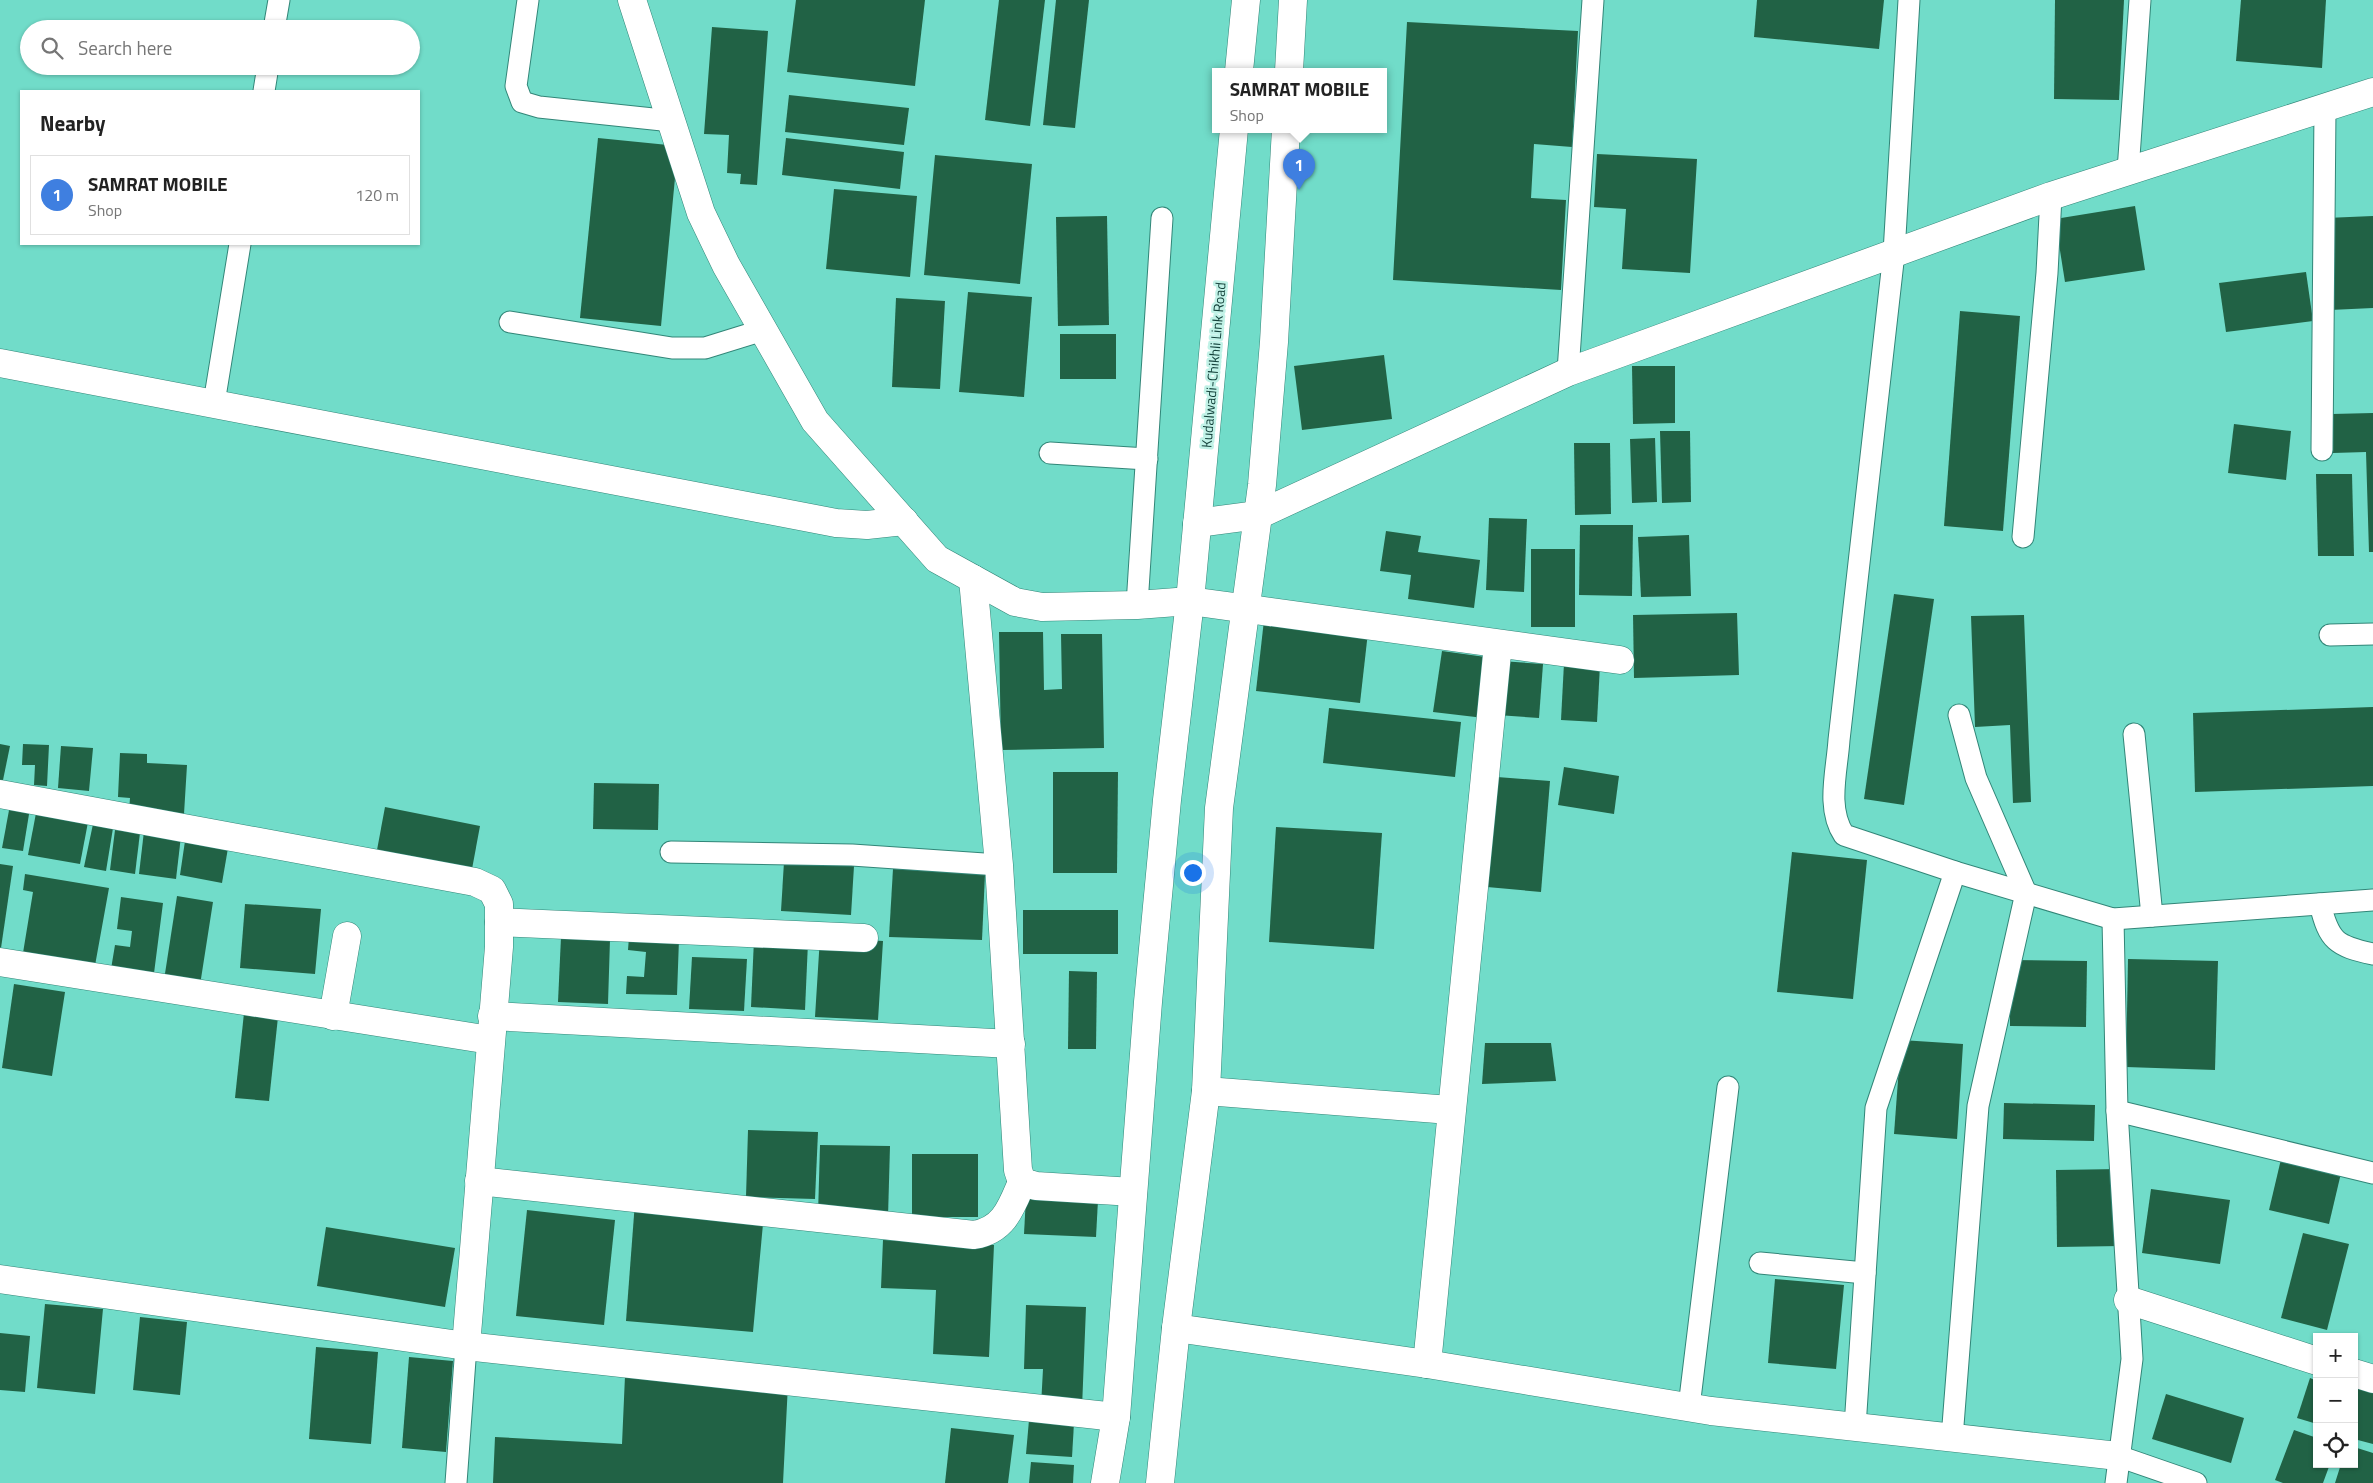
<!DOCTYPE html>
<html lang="en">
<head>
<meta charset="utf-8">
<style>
	body { margin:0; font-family:"Titillium Web",sans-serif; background:#f2f2f2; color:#222 }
	.controls { position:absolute; right:15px; bottom:15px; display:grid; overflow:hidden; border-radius:0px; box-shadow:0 1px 4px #0004 }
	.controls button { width:45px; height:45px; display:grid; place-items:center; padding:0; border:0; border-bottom:1px solid #e0e0e0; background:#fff; color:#222; font:25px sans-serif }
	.you { position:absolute; left:1192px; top:872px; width:18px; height:18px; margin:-12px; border:4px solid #fff; border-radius:50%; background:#1a73e8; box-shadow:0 0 0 8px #1a73e833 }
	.badge { display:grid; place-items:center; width:32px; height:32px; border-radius:50%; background:#7c3aed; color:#fff; font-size:16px; font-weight:700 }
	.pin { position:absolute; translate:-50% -41px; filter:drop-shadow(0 1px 2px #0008) }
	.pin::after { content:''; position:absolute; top:26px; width:18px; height:15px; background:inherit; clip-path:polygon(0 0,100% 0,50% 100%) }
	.popup { position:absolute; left:1212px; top:68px; width:175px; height:65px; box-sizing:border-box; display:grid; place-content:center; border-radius:0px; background:#fff; filter:drop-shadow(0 1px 4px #0005); font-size:16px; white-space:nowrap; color:#767676 }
	.popup b { font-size:19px; color:#222 }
	.popup::after { content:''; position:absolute; left:50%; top:100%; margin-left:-10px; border:10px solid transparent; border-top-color:#fff }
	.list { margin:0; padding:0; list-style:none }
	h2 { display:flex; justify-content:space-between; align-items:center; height:65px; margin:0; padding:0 20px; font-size:21px }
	h2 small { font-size:16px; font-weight:400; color:#767676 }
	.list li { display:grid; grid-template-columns:32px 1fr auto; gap:15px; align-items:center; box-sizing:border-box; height:80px; margin:0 10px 10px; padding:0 10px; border:1px solid #e0e0e0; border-radius:0px }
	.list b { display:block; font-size:19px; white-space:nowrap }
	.list p { margin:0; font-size:16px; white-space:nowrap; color:#767676 }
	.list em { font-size:16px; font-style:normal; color:#767676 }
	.icon { flex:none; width:28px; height:28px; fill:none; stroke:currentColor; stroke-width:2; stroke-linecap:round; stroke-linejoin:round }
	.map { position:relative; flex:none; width:2373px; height:1483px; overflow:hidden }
	.search { position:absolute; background:#fff; box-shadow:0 1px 4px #0004; left:20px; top:20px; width:400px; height:55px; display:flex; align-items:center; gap:12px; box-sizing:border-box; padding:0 18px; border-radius:28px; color:#767676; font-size:19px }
	.panel { position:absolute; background:#fff; box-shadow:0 1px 4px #0004; left:20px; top:90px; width:400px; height:155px; border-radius:0px }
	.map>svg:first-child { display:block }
</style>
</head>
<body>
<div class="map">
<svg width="2373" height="1483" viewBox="0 0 2373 1483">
	<rect width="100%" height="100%" fill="#71dcc9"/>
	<g fill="#216245">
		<polygon points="796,0 925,0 915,86 787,72"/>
		<polygon points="999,0 1045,0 1030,126 985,120"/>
		<polygon points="1056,0 1089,0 1075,128 1043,125"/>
		<polygon points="1757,0 1884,0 1879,49 1754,37"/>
		<polygon points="2055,0 2124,0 2119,100 2054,99"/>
		<polygon points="2241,0 2326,0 2322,68 2236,61"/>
		<polygon points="1407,22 1578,31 1572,147 1534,144 1531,198 1566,200 1561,290 1393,280"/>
		<polygon points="712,27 768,31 757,185 740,184 741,174 727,173 729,135 704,134"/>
		<polygon points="789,95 909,108 904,145 785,132"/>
		<polygon points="598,138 678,146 661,326 580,318"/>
		<polygon points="786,138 904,152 900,189 782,175"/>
		<polygon points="1597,154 1697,159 1690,273 1622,269 1626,209 1594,207"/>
		<polygon points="935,155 1032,164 1020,284 924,275"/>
		<polygon points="834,189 917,196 910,277 826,269"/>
		<polygon points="2135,206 2145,270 2065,282 2055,219"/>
		<polygon points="1107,216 1109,325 1058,326 1056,217"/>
		<polygon points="2373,216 2373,308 2330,310 2326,218"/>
		<polygon points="2306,272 2313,321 2226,332 2219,283"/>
		<polygon points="968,292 1032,297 1024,397 959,392"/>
		<polygon points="896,298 945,301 940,389 892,387"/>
		<polygon points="1960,311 2020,316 2003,531 1944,526"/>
		<rect x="1060" y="334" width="56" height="45"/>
		<polygon points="1384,355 1392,419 1302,430 1294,366"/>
		<polygon points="1632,366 1675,366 1675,423 1633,424"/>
		<polygon points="2373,413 2373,552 2369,552 2366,452 2333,453 2332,414"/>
		<polygon points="2234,424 2291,431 2286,480 2228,473"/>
		<polygon points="1660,431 1690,431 1691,502 1662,503"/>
		<polygon points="1655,438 1657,502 1632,503 1630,439"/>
		<polygon points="1574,443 1610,443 1611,514 1575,515"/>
		<polygon points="2316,474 2352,474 2354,556 2318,556"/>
		<polygon points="1489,518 1527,519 1524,592 1486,590"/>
		<polygon points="1580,525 1633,525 1632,596 1579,595"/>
		<polygon points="1386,531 1421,536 1418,552 1480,560 1474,608 1408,599 1411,575 1380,571"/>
		<polygon points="1689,535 1691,596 1641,597 1638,537"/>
		<rect x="1531" y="549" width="44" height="78"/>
		<polygon points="1894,594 1934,599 1904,805 1864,799"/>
		<polygon points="1737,613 1739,675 1634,678 1633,615"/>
		<polygon points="2024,615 2031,802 2013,803 2010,725 1975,727 1971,616"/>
		<polygon points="1264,620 1368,632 1360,703 1256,691"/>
		<polygon points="999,632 1043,632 1044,690 1062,689 1061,634 1102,634 1104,748 1001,750"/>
		<polygon points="1442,651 1493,658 1484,718 1433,712"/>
		<polygon points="1501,661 1543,664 1539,718 1497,715"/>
		<polygon points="1564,663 1600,665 1597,722 1561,720"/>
		<polygon points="2373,707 2373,786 2195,792 2193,713"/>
		<polygon points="1329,708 1461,722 1455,777 1323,763"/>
		<polygon points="0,744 10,746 2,785 0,785"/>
		<polygon points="23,744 49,745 47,786 34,785 35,765 22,765"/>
		<polygon points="61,746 93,748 89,791 58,788"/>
		<polygon points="120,753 147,754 147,763 187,765 184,814 129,811 130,798 118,797"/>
		<polygon points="1564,767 1619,776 1614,814 1558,805"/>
		<polygon points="1053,772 1118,772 1117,873 1053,873"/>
		<polygon points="1497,777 1550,781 1541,892 1487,887"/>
		<polygon points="594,783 659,784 658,830 593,829"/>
		<polygon points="10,805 30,808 23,851 2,848"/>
		<polygon points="385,807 480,826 472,869 377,850"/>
		<polygon points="37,808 89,817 80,864 28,855"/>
		<polygon points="93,824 113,828 106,871 84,867"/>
		<polygon points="1276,827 1382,833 1374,949 1269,942"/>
		<polygon points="115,830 140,833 135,874 110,870"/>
		<polygon points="144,831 181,836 176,879 139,874"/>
		<polygon points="185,841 228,848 222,883 180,875"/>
		<polygon points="1792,852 1867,860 1853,999 1777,992"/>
		<polygon points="784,862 854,866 851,915 781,911"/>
		<polygon points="0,864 13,866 1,948 0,947"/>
		<polygon points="893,869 985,874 982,940 889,937"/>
		<polygon points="25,874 109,888 94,971 22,959 33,892 23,890"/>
		<polygon points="177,896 213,902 200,985 164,980"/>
		<polygon points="121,897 163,903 153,981 110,975 115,945 130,947 132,931 117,929"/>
		<polygon points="245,904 321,909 315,974 240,968"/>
		<rect x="1023" y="910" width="95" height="44"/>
		<polygon points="561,937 610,939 608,1004 558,1002"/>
		<polygon points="629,937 679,939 677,995 626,994 627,976 644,977 646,952 628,950"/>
		<polygon points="820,937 883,941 878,1020 815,1017"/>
		<polygon points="754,939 808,942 805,1010 751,1007"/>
		<polygon points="692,957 747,959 744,1011 689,1009"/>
		<polygon points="2128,959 2218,961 2215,1070 2126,1067"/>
		<polygon points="2010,960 2087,961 2086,1027 2010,1026"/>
		<polygon points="1069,971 1097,972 1096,1049 1068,1049"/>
		<polygon points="14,984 65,992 52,1076 2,1068"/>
		<polygon points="244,1013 278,1017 269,1101 235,1098"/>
		<polygon points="1901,1040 1963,1044 1957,1139 1894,1134"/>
		<polygon points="1485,1043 1551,1043 1556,1081 1482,1084"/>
		<polygon points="2004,1103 2095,1105 2094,1141 2003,1139"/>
		<polygon points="748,1130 818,1132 815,1199 746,1197"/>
		<polygon points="820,1145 890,1146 888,1217 818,1215"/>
		<rect x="912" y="1154" width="66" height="63"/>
		<polygon points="2282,1155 2342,1169 2329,1224 2269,1210"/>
		<polygon points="2119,1169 2121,1246 2057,1247 2056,1170"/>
		<polygon points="2151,1189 2230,1200 2220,1264 2142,1253"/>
		<polygon points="1026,1197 1098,1200 1096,1237 1024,1234"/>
		<polygon points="635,1202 764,1213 753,1332 626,1321"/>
		<polygon points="527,1210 615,1220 604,1325 516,1316"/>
		<polygon points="326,1227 455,1248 445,1307 317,1286"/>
		<polygon points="2303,1233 2349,1244 2327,1330 2281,1318"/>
		<polygon points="883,1240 994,1245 989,1357 933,1354 936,1290 881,1288"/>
		<polygon points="1775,1279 1844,1285 1836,1369 1768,1363"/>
		<polygon points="45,1304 103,1309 95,1394 37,1388"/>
		<polygon points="1026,1305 1086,1307 1082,1408 1041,1406 1043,1369 1024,1369"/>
		<polygon points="140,1317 187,1322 180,1395 133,1390"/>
		<polygon points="0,1333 30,1336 25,1392 0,1390"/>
		<polygon points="316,1347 378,1352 371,1444 309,1439"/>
		<polygon points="409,1357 453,1361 446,1452 402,1448"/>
		<polygon points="625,1376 788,1384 783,1483 493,1483 495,1437 622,1444"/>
		<polygon points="2310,1378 2317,1381 2317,1424 2297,1418"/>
		<polygon points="2357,1387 2373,1391 2373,1444 2354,1439 2354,1395"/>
		<polygon points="2166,1394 2244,1418 2231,1463 2152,1439"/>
		<polygon points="1029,1420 1074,1423 1072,1457 1026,1454"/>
		<polygon points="951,1428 1014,1435 1008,1483 945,1483"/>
		<polygon points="2294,1430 2317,1438 2317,1464 2330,1464 2323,1483 2283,1483 2275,1480"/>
		<polygon points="2354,1447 2373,1453 2373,1483 2335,1483 2341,1464 2354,1464"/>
		<polygon points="1031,1462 1074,1465 1073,1483 1029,1483"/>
	</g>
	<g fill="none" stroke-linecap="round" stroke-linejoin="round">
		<g stroke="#328678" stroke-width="23">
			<g id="service">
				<polyline points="528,0 516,86 522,102 539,107 672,121"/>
				<path d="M1909,0L1894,253L1839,740C1837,771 1826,808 1844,835L1955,872L2113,919L2373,900"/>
				<polyline points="274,29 279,0"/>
				<polyline points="264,91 268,66"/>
				<polyline points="2128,171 2140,0"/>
				<polyline points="510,322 672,348 705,348 763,330"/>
				<polyline points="1568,372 1593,0"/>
				<polyline points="214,403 240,244"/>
				<polyline points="2322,450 2325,109"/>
				<polyline points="1050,453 1147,459"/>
				<polyline points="2023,537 2047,273 2051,196"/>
				<polyline points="1137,605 1162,218"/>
				<polyline points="2330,635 2373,634"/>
				<polyline points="2134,734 2152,916"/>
				<polyline points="671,852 852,855 999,865"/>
				<path d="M2320,904C2329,941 2336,946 2373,954"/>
				<polyline points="2113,919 2117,1111 2132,1359 2116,1483"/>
				<polyline points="2117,1111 2373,1173"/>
				<polyline points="1760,1263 1865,1273"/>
				<polyline points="1689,1407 1728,1087"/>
				<polyline points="1855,1427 1876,1108 1955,872"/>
				<polyline points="1952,1438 1978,1106 2026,893 1976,778 1959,715"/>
				<polyline points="2118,1456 2196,1483"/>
				<polyline points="456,1483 466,1346"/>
			</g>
		</g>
		<g stroke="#328678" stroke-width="29">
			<g id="minor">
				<polyline points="632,0 701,213 726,265 815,421 937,559 1015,602 1042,607 1137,605 1190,601 1620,660"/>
				<polyline points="0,363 836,523 867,525 904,521"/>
				<polyline points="973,579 999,865 1018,1170 1022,1182 1036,1186 1133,1192"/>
				<polyline points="0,794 475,882 492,890 499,904 499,947 466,1346"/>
				<polyline points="499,922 864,938"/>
				<polyline points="0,962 490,1040"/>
				<polyline points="333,1016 347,936"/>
				<polyline points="492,1016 1011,1044"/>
				<polyline points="1206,1091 1450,1110"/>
				<path d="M479,1181L974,1235C1004,1230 1011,1208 1022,1182"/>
				<polyline points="0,1279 466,1346 1116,1417"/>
				<polyline points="2128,1300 2317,1361"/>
				<polyline points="1176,1328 1427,1364 1711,1411 2118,1456"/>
				<polyline points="1427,1364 1498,644"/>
				<polyline points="2354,1373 2373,1379"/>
			</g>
		</g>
		<g stroke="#328678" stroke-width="29">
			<polyline id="tertiary" points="1197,523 1258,515 1568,372 2051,196 2373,92"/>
		</g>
		<g stroke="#328678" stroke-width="29">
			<g id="secondary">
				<polyline points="1239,71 1246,0"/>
				<polyline points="1289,71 1293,0"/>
				<polyline points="1105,1483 1116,1417 1148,1002 1167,800 1190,601 1234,129"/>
				<polyline points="1160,1483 1176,1328 1206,1091 1219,808 1262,485 1274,342 1286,129"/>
			</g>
		</g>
		<use href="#service" stroke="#fff" stroke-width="21"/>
		<use href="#minor" stroke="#fff" stroke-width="28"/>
		<use href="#tertiary" stroke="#fff" stroke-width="28"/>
		<use href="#secondary" stroke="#fff" stroke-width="28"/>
	</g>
	<g text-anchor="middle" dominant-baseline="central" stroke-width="5" stroke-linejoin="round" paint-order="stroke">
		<g font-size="14" fill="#14423b" stroke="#c1f2e7">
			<text transform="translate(1213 365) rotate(-85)">Kudalwadi-Chikhli Link Road</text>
		</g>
	</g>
</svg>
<div class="controls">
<button>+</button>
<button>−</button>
<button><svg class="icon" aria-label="locate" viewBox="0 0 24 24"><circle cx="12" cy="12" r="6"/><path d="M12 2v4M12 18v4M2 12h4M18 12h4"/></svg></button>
</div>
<div class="you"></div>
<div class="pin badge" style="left:1299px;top:190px;background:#3f7fe0">1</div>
<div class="popup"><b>SAMRAT MOBILE</b>Shop</div>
<div class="search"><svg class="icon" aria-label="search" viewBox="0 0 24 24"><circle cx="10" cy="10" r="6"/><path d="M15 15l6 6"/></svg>Search here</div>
<section class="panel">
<h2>Nearby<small></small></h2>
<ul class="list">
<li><span class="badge" style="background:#3f7fe0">1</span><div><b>SAMRAT MOBILE</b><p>Shop</p></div><em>120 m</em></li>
</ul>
</section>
</div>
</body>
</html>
